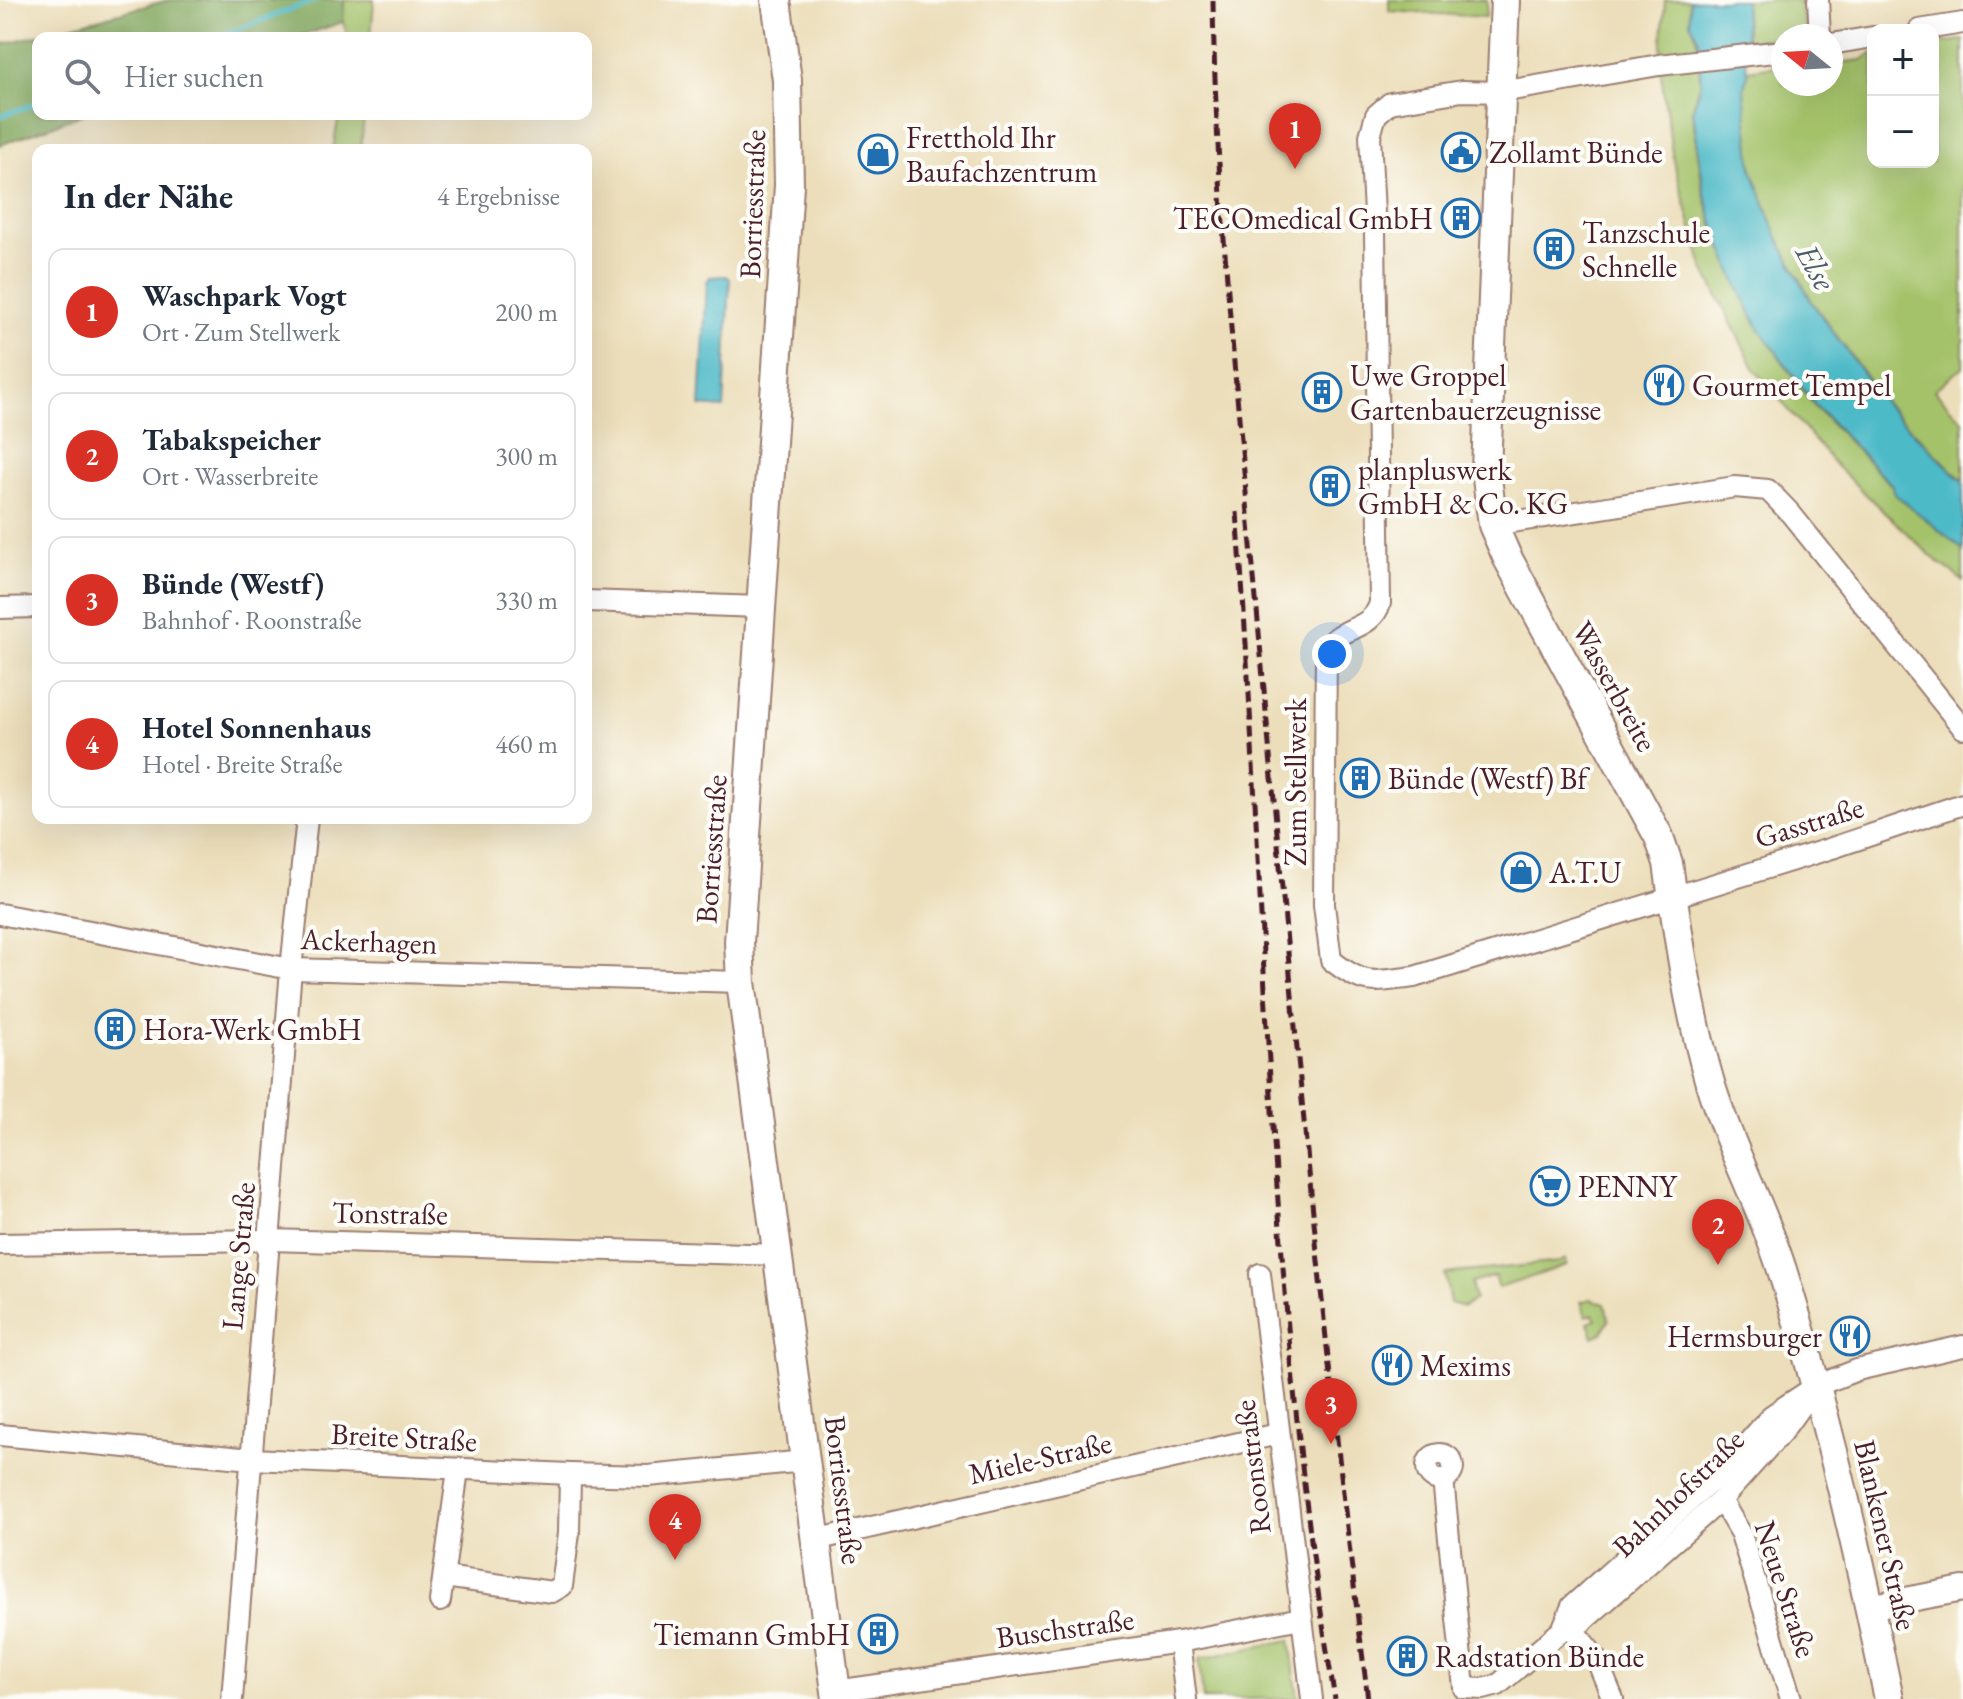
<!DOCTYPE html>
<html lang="de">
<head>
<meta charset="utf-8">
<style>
	body { margin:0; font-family:"EB Garamond",serif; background:#f6f6f7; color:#1f2937 }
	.controls { position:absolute; right:24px; top:24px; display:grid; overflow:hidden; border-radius:16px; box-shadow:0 8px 32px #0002 }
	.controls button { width:72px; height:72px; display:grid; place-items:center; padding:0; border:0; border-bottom:2px solid #e0e1e3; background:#fff; color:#1f2937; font:40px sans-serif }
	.compass { position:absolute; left:1771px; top:24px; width:72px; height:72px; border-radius:50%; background:#fff; box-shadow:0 8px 32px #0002; rotate:288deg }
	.you { position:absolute; left:1332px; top:654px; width:28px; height:28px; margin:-20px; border:6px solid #fff; border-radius:50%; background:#1a73e8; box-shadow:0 0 0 12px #1a73e833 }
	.badge { display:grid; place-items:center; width:52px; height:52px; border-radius:50%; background:#d93025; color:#fff; font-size:26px; font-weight:700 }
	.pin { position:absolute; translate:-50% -66px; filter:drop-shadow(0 2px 4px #0008) }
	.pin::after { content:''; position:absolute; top:42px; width:28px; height:24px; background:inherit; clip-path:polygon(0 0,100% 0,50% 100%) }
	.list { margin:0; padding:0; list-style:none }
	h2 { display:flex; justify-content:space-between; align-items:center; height:104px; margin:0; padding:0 32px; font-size:34px }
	h2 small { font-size:26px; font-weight:400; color:#747a83 }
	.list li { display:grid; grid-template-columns:52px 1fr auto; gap:24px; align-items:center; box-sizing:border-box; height:128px; margin:0 16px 16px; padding:0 16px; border:2px solid #e0e1e3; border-radius:16px }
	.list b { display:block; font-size:30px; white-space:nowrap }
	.list p { margin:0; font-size:26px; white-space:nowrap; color:#747a83 }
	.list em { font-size:26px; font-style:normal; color:#747a83 }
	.icon { flex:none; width:44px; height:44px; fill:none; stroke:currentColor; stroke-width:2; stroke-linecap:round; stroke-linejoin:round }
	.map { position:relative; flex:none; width:1963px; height:1699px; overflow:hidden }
	.search { position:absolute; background:#fff; box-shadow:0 8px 32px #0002; left:32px; top:32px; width:560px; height:88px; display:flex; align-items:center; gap:20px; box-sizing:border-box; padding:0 28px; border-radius:16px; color:#747a83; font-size:30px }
	.panel { position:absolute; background:#fff; box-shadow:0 8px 32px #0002; left:32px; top:144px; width:560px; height:680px; border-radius:16px }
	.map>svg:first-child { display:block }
</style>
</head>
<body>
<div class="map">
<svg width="1963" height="1699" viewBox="0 0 1963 1699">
	<rect width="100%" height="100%" fill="#fdfcf7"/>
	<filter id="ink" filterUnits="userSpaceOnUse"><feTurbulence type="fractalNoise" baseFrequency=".0125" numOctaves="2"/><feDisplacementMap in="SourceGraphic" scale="16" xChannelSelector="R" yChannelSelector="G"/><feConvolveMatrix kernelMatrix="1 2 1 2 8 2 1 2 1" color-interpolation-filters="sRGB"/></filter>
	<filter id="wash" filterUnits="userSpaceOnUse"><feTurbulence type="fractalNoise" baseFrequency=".006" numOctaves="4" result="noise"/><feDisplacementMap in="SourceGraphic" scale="32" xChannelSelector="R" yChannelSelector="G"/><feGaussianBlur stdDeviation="1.8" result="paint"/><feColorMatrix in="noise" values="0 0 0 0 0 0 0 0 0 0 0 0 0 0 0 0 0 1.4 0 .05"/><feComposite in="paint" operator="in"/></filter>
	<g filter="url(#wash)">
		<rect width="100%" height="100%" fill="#ecdeba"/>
		<g fill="#a4c26a" stroke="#77704a" stroke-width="2">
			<polygon points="344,0 374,0 371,38 348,38 343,22"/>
			<polygon points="1389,0 1487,0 1486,17 1389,11"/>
			<polygon points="1665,0 1689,0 1690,22 1697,38 1700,84 1692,111 1703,190 1713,226 1737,284 1757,325 1814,406 1892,486 1896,495 1963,550 1963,581 1931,556 1837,467 1755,370 1703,267 1673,160 1660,66"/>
			<polygon points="1744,0 1798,0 1807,33 1747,42"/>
			<polygon points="1963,40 1963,367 1934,390 1963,421 1963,481 1886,404 1813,303 1777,236 1752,169 1744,91 1748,70 1783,65 1783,84 1831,84 1831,64 1862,60 1873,53 1873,162 1933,162 1933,44"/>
			<polygon points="339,114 364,114 361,150 333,150"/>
			<polygon points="1566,1259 1567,1265 1499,1288 1495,1276 1471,1283 1475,1299 1464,1307 1450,1303 1445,1274 1560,1262"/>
			<polygon points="1590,1299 1605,1304 1609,1320 1602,1333 1593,1337 1588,1322 1596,1319 1593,1314 1586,1316 1581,1302"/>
			<polygon points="1290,1640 1298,1699 1203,1699 1199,1659"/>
		</g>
		<polygon fill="#83a85e" stroke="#666444" stroke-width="2" points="168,0 344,0 343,22 295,38 38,38 38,114 84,114 0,145 0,45"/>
		<g fill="#4dbac8" stroke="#4c6c7a" stroke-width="2">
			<polygon points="1690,0 1744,0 1747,76 1744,91 1752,169 1777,236 1812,303 1886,405 1963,482 1963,550 1896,495 1892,485 1815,405 1757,325 1737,284 1714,226 1704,190 1693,110 1701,84 1698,38 1690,22"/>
			<polygon points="726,276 730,279 724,408 700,406 707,282 710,277"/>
		</g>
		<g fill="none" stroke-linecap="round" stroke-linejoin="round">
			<g stroke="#4dbac8" stroke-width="5">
				<polyline points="214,38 316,0"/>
				<polyline points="0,116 38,103"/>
			</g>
		</g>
	</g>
	<g filter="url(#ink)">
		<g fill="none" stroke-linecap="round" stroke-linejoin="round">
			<g stroke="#9b7e72" stroke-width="24">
				<g id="minor">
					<polyline points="1818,0 1820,36"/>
					<polyline points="1919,30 1963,23"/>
					<polyline points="1831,44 1873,37"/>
					<path d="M1783,51L1659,65L1501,92L1462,91L1390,103L1376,115L1370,136L1375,233L1380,603C1372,631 1339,626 1326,649L1324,905L1331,960C1365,987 1372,982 1414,977L1832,848L1963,804"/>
					<polyline points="1493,525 1735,487 1768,490 1791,514 1963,728"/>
					<polyline points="586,601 761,607"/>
					<polyline points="0,608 38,607"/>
					<polyline points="0,914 291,969 741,982"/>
					<polyline points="0,1244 270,1240 779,1255"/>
					<polyline points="1260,1274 1312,1699"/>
					<polyline points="0,1435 252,1459 570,1474 648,1476 805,1461"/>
					<circle cx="1440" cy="1467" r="13"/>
					<polyline points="1443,1479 1464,1688"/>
					<polyline points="1721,1500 1741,1534 1791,1699"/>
					<polyline points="815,1540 1278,1434"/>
					<polyline points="444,1577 552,1592 562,1586 569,1533 570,1474"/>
					<polyline points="440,1601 458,1470"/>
					<polyline points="1567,1623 1582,1622 1721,1500 1782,1432 1808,1396"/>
					<polyline points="1567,1623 1596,1658 1613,1699"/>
					<polyline points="1179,1642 1186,1699"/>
					<polyline points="1464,1688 1483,1689 1498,1685 1562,1630 1572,1606 1724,1470 1772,1415 1816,1386 1857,1370 1963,1346"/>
					<polyline points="836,1691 1179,1642 1301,1618"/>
					<polyline points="232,1699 291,969 307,818"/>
				</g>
			</g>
			<g stroke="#9b7e72" stroke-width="28">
				<polyline id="tertiary" points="1869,1607 1963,1589"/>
			</g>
			<g stroke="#9b7e72" stroke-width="32">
				<g id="secondary">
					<polyline points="776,0 787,80 789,185 739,942 741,982 837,1699"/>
					<path d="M1505,0L1486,470L1493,525L1507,557L1659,837L1668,863C1678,937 1689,1011 1710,1083C1729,1147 1762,1206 1782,1270C1826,1410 1859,1555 1889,1699"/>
				</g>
			</g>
			<use href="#minor" stroke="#fff" stroke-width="20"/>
			<use href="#tertiary" stroke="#fff" stroke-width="24"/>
			<use href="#secondary" stroke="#fff" stroke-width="28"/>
			<g stroke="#4a1f2b" stroke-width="5" stroke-dasharray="12 6" stroke-linecap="butt">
				<path d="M1213,0C1216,223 1243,445 1262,667C1293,1011 1324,1356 1368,1699"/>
				<path d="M1237,512C1267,908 1267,1306 1335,1699"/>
			</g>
		</g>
	</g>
	<defs>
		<g id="civic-ring" transform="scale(2)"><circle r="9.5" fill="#fdfcf7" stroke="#1f6fb2" stroke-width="1.5"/><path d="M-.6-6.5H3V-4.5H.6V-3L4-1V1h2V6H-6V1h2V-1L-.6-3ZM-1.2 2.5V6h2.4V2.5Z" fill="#1f6fb2"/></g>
		<g id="shop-ring" transform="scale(2)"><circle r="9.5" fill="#fdfcf7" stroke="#1f6fb2" stroke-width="1.5"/><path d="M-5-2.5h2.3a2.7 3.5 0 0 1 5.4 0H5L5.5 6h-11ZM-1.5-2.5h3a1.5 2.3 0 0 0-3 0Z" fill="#1f6fb2"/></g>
		<g id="building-ring" transform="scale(2)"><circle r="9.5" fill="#fdfcf7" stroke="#1f6fb2" stroke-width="1.5"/><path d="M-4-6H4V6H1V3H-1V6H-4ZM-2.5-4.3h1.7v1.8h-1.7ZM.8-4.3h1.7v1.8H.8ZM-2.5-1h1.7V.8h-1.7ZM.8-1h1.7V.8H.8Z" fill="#1f6fb2"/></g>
		<g id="restaurant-ring" transform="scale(2)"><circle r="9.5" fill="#fdfcf7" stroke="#1f6fb2" stroke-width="1.5"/><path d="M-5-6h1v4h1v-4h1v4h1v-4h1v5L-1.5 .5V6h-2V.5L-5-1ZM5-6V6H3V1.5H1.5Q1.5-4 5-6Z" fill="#1f6fb2"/></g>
		<g id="supermarket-ring" transform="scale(2)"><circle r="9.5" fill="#fdfcf7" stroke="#1f6fb2" stroke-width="1.5"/><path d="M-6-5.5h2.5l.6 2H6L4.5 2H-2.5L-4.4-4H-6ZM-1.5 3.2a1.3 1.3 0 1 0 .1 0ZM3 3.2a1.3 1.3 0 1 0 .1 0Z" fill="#1f6fb2"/></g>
	</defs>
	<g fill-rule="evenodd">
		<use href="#civic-ring" x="1461" y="152"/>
		<use href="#shop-ring" x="878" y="154"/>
		<use href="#building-ring" x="1461" y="218"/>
		<use href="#building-ring" x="1554" y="249"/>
		<use href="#restaurant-ring" x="1664" y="385"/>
		<use href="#building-ring" x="1322" y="392"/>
		<use href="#building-ring" x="1330" y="486"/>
		<use href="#building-ring" x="1360" y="778"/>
		<use href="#shop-ring" x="1521" y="872"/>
		<use href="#building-ring" x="115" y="1029"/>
		<use href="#supermarket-ring" x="1550" y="1186"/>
		<use href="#restaurant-ring" x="1850" y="1336"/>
		<use href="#restaurant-ring" x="1392" y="1365"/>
		<use href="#building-ring" x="878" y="1634"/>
		<use href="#building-ring" x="1407" y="1656"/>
	</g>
	<g text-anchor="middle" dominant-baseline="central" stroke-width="8" stroke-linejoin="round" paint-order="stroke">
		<g font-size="30" fill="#4a1f2b" stroke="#fdfcf7" text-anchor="start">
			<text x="906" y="137">Fretthold Ihr<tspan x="906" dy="34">Baufachzentrum</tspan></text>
			<text x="1489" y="152">Zollamt Bünde</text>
			<text x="1433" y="218" text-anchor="end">TECOmedical GmbH</text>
			<text x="1582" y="232">Tanzschule<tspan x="1582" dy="34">Schnelle</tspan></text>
			<text x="1350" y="375">Uwe Groppel<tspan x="1350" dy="34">Gartenbauerzeugnisse</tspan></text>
			<text x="1692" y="385">Gourmet Tempel</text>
			<text x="1358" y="469">planpluswerk<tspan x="1358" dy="34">GmbH &amp; Co. KG</tspan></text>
			<text x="1388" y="778">Bünde (Westf) Bf</text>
			<text x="1549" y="872">A.T.U</text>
			<text x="143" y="1029">Hora-Werk GmbH</text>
			<text x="1578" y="1186">PENNY</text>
			<text x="1822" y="1336" text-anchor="end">Hermsburger</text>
			<text x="1420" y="1365">Mexims</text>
			<text x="850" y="1634" text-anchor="end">Tiemann GmbH</text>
			<text x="1435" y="1656">Radstation Bünde</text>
		</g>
		<g font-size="30" fill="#4a1f2b" stroke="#fdfcf7">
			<text transform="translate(752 204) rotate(-88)">Borriesstraße</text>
			<text transform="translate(1615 686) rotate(61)">Wasserbreite</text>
			<text transform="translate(1295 782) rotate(-90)">Zum Stellwerk</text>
			<text transform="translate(1809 822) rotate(-17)">Gasstraße</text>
			<text transform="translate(711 849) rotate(-86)">Borriesstraße</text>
			<text transform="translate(369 941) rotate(2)">Ackerhagen</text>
			<text transform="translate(390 1213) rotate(1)">Tonstraße</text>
			<text transform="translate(238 1256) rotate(-85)">Lange Straße</text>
			<text transform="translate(404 1437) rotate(3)">Breite Straße</text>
			<text transform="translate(1040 1458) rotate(-13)">Miele-Straße</text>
			<text transform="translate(1252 1467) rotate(-97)">Roonstraße</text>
			<text transform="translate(844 1490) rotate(83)">Borriesstraße</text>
			<text transform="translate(1678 1493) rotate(-44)">Bahnhofstraße</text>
			<text transform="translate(1886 1535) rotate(77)">Blankener Straße</text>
			<text transform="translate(1786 1589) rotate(72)">Neue Straße</text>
			<text transform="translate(1065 1628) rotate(-8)">Buschstraße</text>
		</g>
		<g font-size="32" font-style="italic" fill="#4b5d6a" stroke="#fdfcf7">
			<text transform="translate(1816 267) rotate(61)">Else</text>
		</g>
	</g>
</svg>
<div class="controls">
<button>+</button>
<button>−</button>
</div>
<svg class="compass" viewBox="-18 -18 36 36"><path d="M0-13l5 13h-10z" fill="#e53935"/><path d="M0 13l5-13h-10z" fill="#747a83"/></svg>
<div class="you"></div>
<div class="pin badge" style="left:1295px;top:169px">1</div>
<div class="pin badge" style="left:1718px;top:1265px">2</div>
<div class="pin badge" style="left:1331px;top:1444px">3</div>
<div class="pin badge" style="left:675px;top:1560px">4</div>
<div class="search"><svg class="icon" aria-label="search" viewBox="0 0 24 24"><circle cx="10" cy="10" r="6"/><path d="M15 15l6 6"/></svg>Hier suchen</div>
<section class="panel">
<h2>In der Nähe<small>4 Ergebnisse</small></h2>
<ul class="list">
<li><span class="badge">1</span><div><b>Waschpark Vogt</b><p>Ort · Zum Stellwerk</p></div><em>200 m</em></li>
<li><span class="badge">2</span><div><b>Tabakspeicher</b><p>Ort · Wasserbreite</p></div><em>300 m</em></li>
<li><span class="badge">3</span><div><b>Bünde (Westf)</b><p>Bahnhof · Roonstraße</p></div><em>330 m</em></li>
<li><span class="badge">4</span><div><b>Hotel Sonnenhaus</b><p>Hotel · Breite Straße</p></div><em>460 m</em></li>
</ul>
</section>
</div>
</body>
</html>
